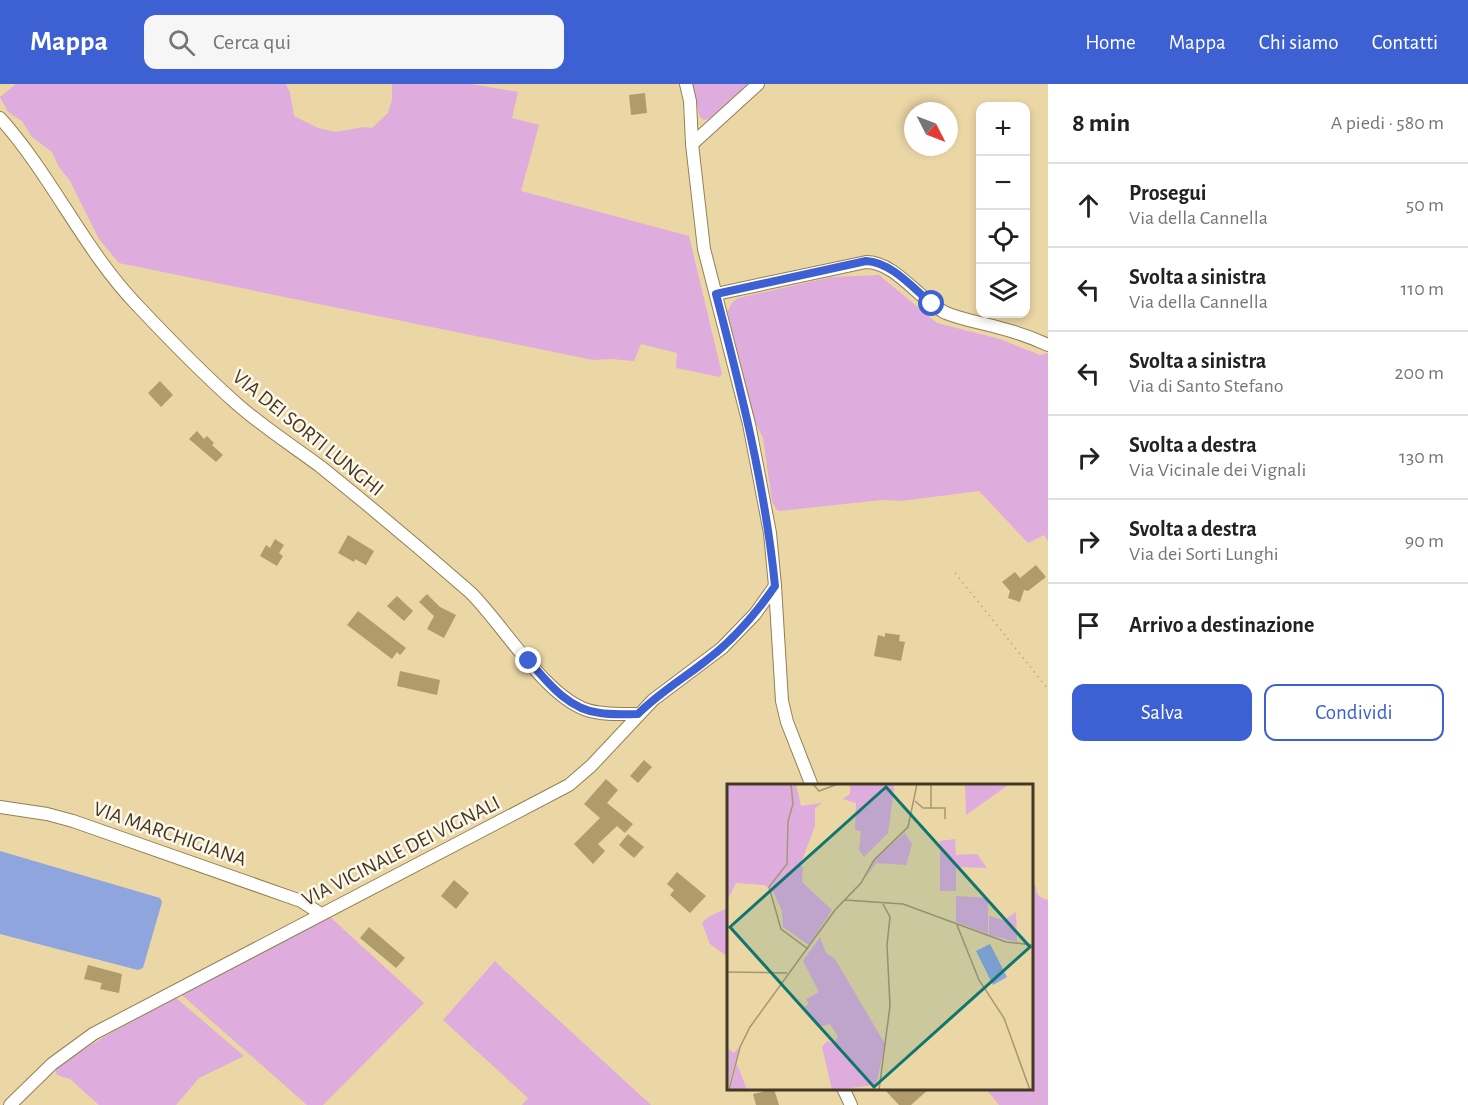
<!DOCTYPE html>
<html lang="it">
<head>
<meta charset="utf-8">
<style>
	body { margin:0; font-family:"Alegreya Sans",sans-serif; background:#f6f6f6; color:#222 }
	.controls { position:absolute; right:18px; top:18px; display:grid; overflow:hidden; border-radius:12px; box-shadow:0 3px 9px #0003 }
	.controls button { width:54px; height:54px; display:grid; place-items:center; padding:0; border:0; border-bottom:2px solid #e0e0e0; background:#fff; color:#222; font:30px sans-serif }
	.compass { position:absolute; left:904px; top:18px; width:54px; height:54px; border-radius:50%; background:#fff; box-shadow:0 3px 9px #0003; rotate:132deg }
	.stop { position:absolute; width:18px; height:18px; margin:-14px; border:4px solid #3d60d2; border-radius:50%; background:#fff }
	.stop.end { background:#3d60d2; border-color:#fff; box-shadow:0 2px 6px #0008 }
	.list { margin:0; padding:0; list-style:none }
	h2 { display:flex; justify-content:space-between; align-items:center; height:78px; margin:0; padding:0 24px; font-size:26px }
	h2 small { font-size:20px; font-weight:400; color:#767676 }
	.list li { display:grid; grid-template-columns:39px 1fr auto; gap:18px; align-items:center; box-sizing:border-box; height:84px; padding:0 24px; border-top:2px solid #e0e0e0 }
	.list b { display:block; font-size:22px; white-space:nowrap }
	.list p { margin:0; font-size:20px; white-space:nowrap; color:#767676 }
	.list em { font-size:20px; font-style:normal; color:#767676 }
	.actions { display:flex; gap:12px; padding:18px 24px }
	.actions a { flex:1; padding:14px 0; border:2px solid #3d60d2; border-radius:12px; text-align:center; font-size:21px; color:#3d60d2 }
	.actions .main { background:#3d60d2; color:#fff }
	.icon { flex:none; width:33px; height:33px; fill:none; stroke:currentColor; stroke-width:2; stroke-linecap:round; stroke-linejoin:round }
	.map { position:relative; flex:none; width:1048px; height:1021px; overflow:hidden }
	header { display:flex; align-items:center; gap:36px; box-sizing:border-box; height:84px; padding:0 30px; background:#3d60d2; color:#fff }
	header strong { font-size:28px }
	nav { display:flex; gap:33px; margin-inline-start:auto; font-size:21px }
	.search { width:420px; height:54px; background:#f6f6f6; display:flex; align-items:center; gap:15px; box-sizing:border-box; padding:0 21px; border-radius:12px; color:#767676; font-size:22px }
	main { display:flex }
	aside { flex:1; background:#fff }
	.map>svg:first-child { display:block }
</style>
</head>
<body>
<header>
<strong>Mappa</strong>
<div class="search"><svg class="icon" aria-label="search" viewBox="0 0 24 24"><circle cx="10" cy="10" r="6"/><path d="M15 15l6 6"/></svg>Cerca qui</div>
<nav><a>Home</a><a>Mappa</a><a>Chi siamo</a><a>Contatti</a></nav>
</header>
<main>
<div class="map">
<svg width="1048" height="1021" viewBox="0 0 1048 1021">
	<rect width="100%" height="100%" fill="#ebd6a5"/>
	<g fill="#deacdd">
		<polygon points="16,0 286,0 290,9 294,32 318,44 336,48 364,43 372,44 388,29 392,16 392,0 471,0 518,8 512,34 539,41 521,107 689,152 722,290 720,293 676,284 677,269 641,260 634,277 610,275 593,276 119,179 99,155 70,97 59,83 52,68 32,53 22,37 8,28 0,13"/>
		<path d="M692,0H749C737,12 721,33 704,36L700,33Z"/>
		<polygon points="879,191 937,239 1000,255 1040,271 1048,269 1048,457 1044,451 1028,459 979,407 901,417 882,416 779,427 776,425 772,417 763,354 755,338 727,228 732,219 738,214 832,193"/>
		<path d="M1032,799L1036,802C1035,811 1041,814 1048,816V1021H999L986,1005L1032,1004Z"/>
		<path d="M728,823V873L710,860L702,839C710,830 719,829 728,823Z"/>
		<polygon points="330,833 424,919 323,1021 307,1021 182,911"/>
		<polygon points="495,877 504,886 651,1021 522,1021 528,1014 443,936"/>
		<path d="M176,914L244,972L199,994L176,1021H99L70,995L57,991L55,985C93,957 134,936 176,914Z"/>
	</g>
	<polygon fill="#8ea5de" points="0,767 160,814 162,818 143,884 138,886 0,850"/>
	<g fill="#b09b6d">
		<polygon points="645,9 647,29 631,31 629,11"/>
		<polygon points="160,297 173,311 161,323 148,309"/>
		<polygon points="197,347 204,355 207,352 214,359 212,361 223,371 216,378 189,355"/>
		<polygon points="348,451 374,467 366,481 355,475 354,478 338,469"/>
		<polygon points="275,455 284,461 279,469 283,472 277,482 260,472 266,461 270,464"/>
		<polygon points="1036,481 1046,493 1028,507 1024,506 1020,518 1008,514 1010,507 1002,498 1015,488 1020,494"/>
		<polygon points="427,510 440,523 456,531 444,554 427,545 434,532 419,518"/>
		<polygon points="397,512 413,527 404,537 387,522"/>
		<polygon points="358,527 406,564 400,571 397,568 392,575 347,541"/>
		<polygon points="885,549 900,551 899,557 905,558 901,577 874,572 878,551 885,553"/>
		<polygon points="400,587 440,596 437,611 397,602"/>
		<polygon points="644,676 652,683 638,699 630,692"/>
		<polygon points="606,695 618,706 607,719 633,740 625,749 617,742 598,760 605,767 593,780 574,760 600,734 584,720"/>
		<polygon points="628,750 644,763 634,774 619,761"/>
		<polygon points="677,788 706,812 690,829 670,811 674,806 667,800"/>
		<polygon points="454,796 469,809 456,825 441,812"/>
		<polygon points="369,843 405,874 396,884 360,854"/>
		<polygon points="88,881 122,890 119,909 100,905 102,899 84,895"/>
		<polygon points="774,1005 779,1021 756,1021 753,1010"/>
		<polygon points="884,1005 929,1005 911,1021 899,1021"/>
	</g>
	<g fill="none" stroke-linecap="round" stroke-linejoin="round">
		<g stroke="#938052" stroke-width="14">
			<g id="minor">
				<polyline points="686,0 690,17 692,60 704,165 749,340 770,449 775,502 782,617 787,638 812,702"/>
				<path d="M0,34C52,92 84,166 137,221C169,255 202,289 237,320C263,343 293,362 321,383C372,424 422,466 471,509C503,541 545,612 587,626C603,631 621,630 638,630"/>
				<polyline points="692,60 758,0"/>
				<path d="M716,210L866,178C896,178 919,216 946,229C963,236 983,239 1000,244C1016,248 1033,254 1048,261"/>
				<polyline points="0,723 47,730 73,737 301,817 321,830"/>
				<polyline points="843,1004 851,1021"/>
				<polyline points="10,1021 52,980 93,950 569,701 591,682 653,616 722,564 755,530 775,502"/>
			</g>
		</g>
		<polyline stroke="#b8a77f" stroke-width="1.5" stroke-dasharray="1.5 4.5" stroke-linecap="butt" points="955,489 1048,605"/>
		<use href="#minor" stroke="#fff" stroke-width="12"/>
	</g>
	<g fill="none" stroke-linecap="round" stroke-linejoin="round">
		<path stroke="#3d60d2" stroke-width="8" d="M529,577C548,599 569,626 600,629C612,631 625,630 638,630C658,610 681,596 703,579C732,558 755,531 775,502C765,402 741,306 716,210L866,177C891,178 913,204 932,220"/>
	</g>
	<g text-anchor="middle" dominant-baseline="central" stroke-width="5" stroke-linejoin="round" paint-order="stroke">
		<g font-size="21" fill="#423926" stroke="#fef8ea">
			<text transform="translate(308 349) rotate(39)">VIA DEI SORTI LUNGHI</text>
			<text transform="translate(170 750) rotate(19)">VIA MARCHIGIANA</text>
			<text transform="translate(401 767) rotate(-27)">VIA VICINALE DEI VIGNALI</text>
		</g>
	</g>
	<g transform="translate(727 700)">
		<rect width="306" height="306" fill="#ebd6a5"/>
		<path d="M0,0H69L74,22L95,19L88,24V42L73,82L76,83L75,98L105,126L82,161L56,143L55,127L46,107L37,101L9,99L0,117ZM123,0H166L167,4L161,49L137,73L132,66L134,47L128,46L129,19L116,15L123,10ZM238,0H279L281,1L239,31ZM178,49L185,60L179,81L149,79L139,94L149,74ZM228,55L229,71L250,70L260,84L229,83V107H213V57ZM229,112L261,114V150L229,138ZM289,128L290,158L262,151V132L277,136ZM93,153L99,169L108,175L158,260L149,301L105,306L95,263L100,257L107,260L111,252L103,240L90,243L77,223L82,220L79,215L92,208L76,177ZM12,263L1,306H0V264L7,269ZM10,280L20,306H3Z" fill="#deacdd"/>
		<path d="M263,160L280,193L266,201L249,167Z" fill="#8ea5de"/>
		<path fill="none" stroke="#a79772" stroke-width="1.5" d="M64,0L66,20L61,37L60,80L42,103L54,145L81,165M86,0L92,7L111,0M204,0V25M188,17L196,24H218V35M118,116L176,120L279,158L306,161M230,141L252,196L277,234L303,306M0,188L60,189M2,306L13,263L23,243L108,126L134,99L147,76L181,43L190,0M152,306L163,222L160,161L163,133L156,120"/>
		<path fill="#0f766e" fill-opacity="0.15" stroke="#0f766e" stroke-width="3" d="M159,3L303,163L147,303L3,143Z"/>
		<rect width="306" height="306" fill="none" stroke="#423926" stroke-width="3"/>
	</g>
</svg>
<div class="controls">
<button>+</button>
<button>−</button>
<button><svg class="icon" aria-label="locate" viewBox="0 0 24 24"><circle cx="12" cy="12" r="6"/><path d="M12 2v4M12 18v4M2 12h4M18 12h4"/></svg></button>
<button><svg class="icon" aria-label="layers" viewBox="0 0 24 24"><path d="M12 4l9 5-9 5-9-5zM3 14l9 5 9-5"/></svg></button>
</div>
<svg class="compass" viewBox="-18 -18 36 36"><path d="M0-13l5 13h-10z" fill="#e53935"/><path d="M0 13l5-13h-10z" fill="#767676"/></svg>
<div class="stop" style="left:932px;top:220px"></div>
<div class="stop end" style="left:529px;top:577px"></div>
</div>
<aside>
<h2>8 min<small>A piedi · 580 m</small></h2>
<ul class="list">
<li><svg class="icon" aria-label="ahead" viewBox="0 0 24 24"><path d="M12 20V5M6 11l6-6 6 6"/></svg><div><b>Prosegui</b><p>Via della Cannella</p></div><em>50 m</em></li>
<li><svg class="icon" aria-label="left" viewBox="0 0 24 24"><path d="M17 20v-9H6M10 6l-5 5 5 5"/></svg><div><b>Svolta a sinistra</b><p>Via della Cannella</p></div><em>110 m</em></li>
<li><svg class="icon" aria-label="left" viewBox="0 0 24 24"><path d="M17 20v-9H6M10 6l-5 5 5 5"/></svg><div><b>Svolta a sinistra</b><p>Via di Santo Stefano</p></div><em>200 m</em></li>
<li><svg class="icon" aria-label="right" viewBox="0 0 24 24"><path d="M7 20v-9h11M14 6l5 5-5 5"/></svg><div><b>Svolta a destra</b><p>Via Vicinale dei Vignali</p></div><em>130 m</em></li>
<li><svg class="icon" aria-label="right" viewBox="0 0 24 24"><path d="M7 20v-9h11M14 6l5 5-5 5"/></svg><div><b>Svolta a destra</b><p>Via dei Sorti Lunghi</p></div><em>90 m</em></li>
<li><svg class="icon" aria-label="arrive" viewBox="0 0 24 24"><path d="M6 21V4h12l-3 4 3 4H6"/></svg><div><b>Arrivo a destinazione</b></div></li>
</ul>
<div class="actions"><a class="main">Salva</a><a>Condividi</a></div>
</aside>
</main>
</body>
</html>
